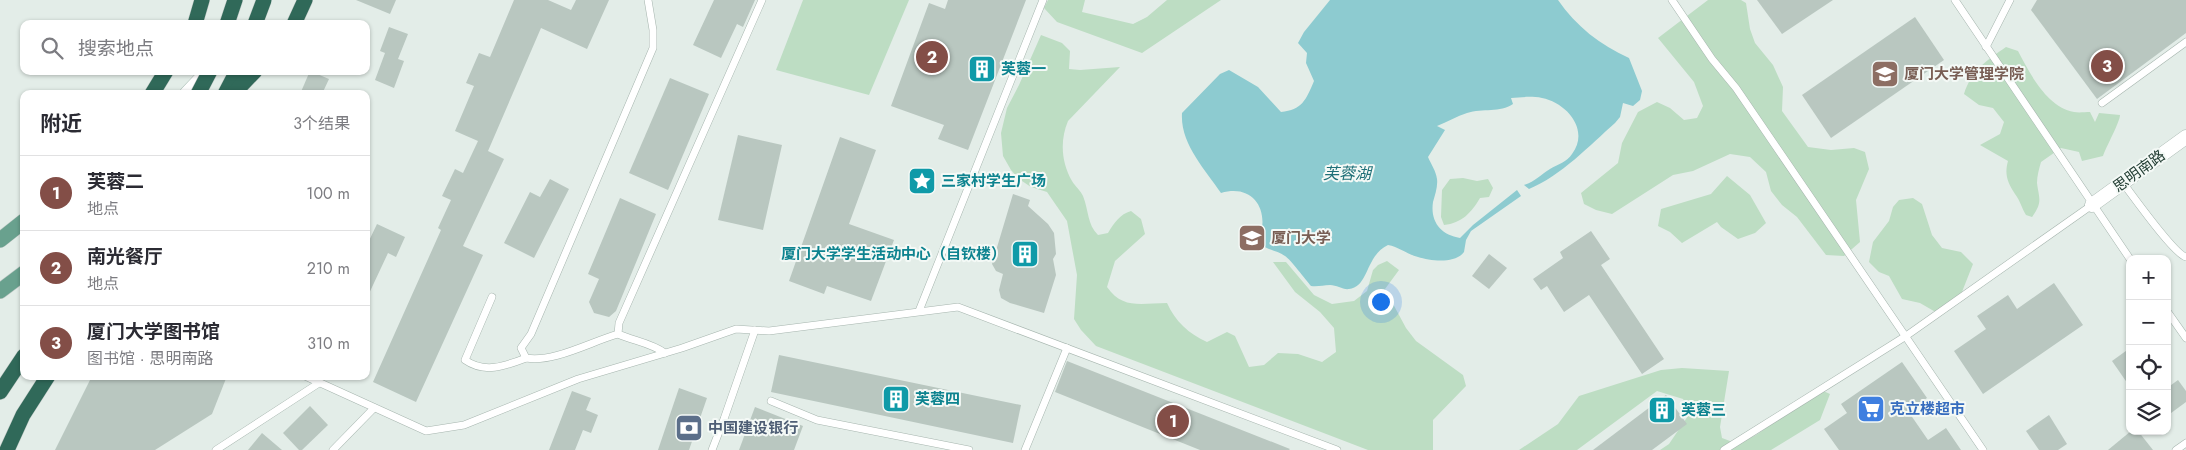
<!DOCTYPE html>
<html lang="zh">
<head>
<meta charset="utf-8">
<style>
	body { margin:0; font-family:Jost,"Noto Sans SC",sans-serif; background:#f7f7f7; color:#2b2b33 }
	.controls { position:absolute; right:15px; bottom:15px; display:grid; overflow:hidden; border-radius:10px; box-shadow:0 1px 4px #0004 }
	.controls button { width:45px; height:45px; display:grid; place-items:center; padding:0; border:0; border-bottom:1px solid #e1e1e2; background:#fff; color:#2b2b33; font:25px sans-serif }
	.you { position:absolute; left:1380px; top:301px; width:18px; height:18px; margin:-12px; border:4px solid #fff; border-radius:50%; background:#1a73e8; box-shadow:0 0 0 8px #1a73e833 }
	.badge { display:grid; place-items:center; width:32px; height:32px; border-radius:50%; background:#834e47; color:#fff; font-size:16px; font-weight:700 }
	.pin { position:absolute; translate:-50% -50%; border:2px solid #fff; box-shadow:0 1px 5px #0006 }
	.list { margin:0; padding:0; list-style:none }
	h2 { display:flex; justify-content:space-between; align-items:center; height:65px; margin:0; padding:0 20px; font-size:21px }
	h2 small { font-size:16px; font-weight:400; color:#7c7c81 }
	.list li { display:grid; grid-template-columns:32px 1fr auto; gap:15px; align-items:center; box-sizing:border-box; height:75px; padding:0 20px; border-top:1px solid #e1e1e2 }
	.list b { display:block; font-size:19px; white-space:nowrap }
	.list p { margin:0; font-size:16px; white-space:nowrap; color:#7c7c81 }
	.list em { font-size:16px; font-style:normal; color:#7c7c81 }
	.icon { flex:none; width:28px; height:28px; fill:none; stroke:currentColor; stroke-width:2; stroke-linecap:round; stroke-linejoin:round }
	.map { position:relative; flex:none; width:2186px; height:450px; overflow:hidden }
	.search { position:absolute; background:#fff; box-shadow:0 1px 4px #0004; left:20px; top:20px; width:350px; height:55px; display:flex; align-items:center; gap:12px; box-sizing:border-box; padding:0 18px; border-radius:10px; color:#7c7c81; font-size:19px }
	.panel { position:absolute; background:#fff; box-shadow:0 1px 4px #0004; left:20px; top:90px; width:350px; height:290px; border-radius:10px }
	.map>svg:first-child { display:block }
</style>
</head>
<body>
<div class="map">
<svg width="2186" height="450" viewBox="0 0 2186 450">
	<rect width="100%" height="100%" fill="#e3ede8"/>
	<g fill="#bdddc3">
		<polygon points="803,0 909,0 869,95 776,70"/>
		<polygon points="1048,0 1085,0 1082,12 1133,24 1147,17 1167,0 1221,0 1142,53 1057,22 1044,8"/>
		<polygon points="1708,0 1741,0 1746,3 1750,29 1755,43 1773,65 1783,87 1782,111 1808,147 1831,150 1854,148 1865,152 1869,169 1856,200 1860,242 1844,256 1826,255 1797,217 1782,205 1771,191 1766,172 1750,157 1730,154 1693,171 1673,175 1612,214 1596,210 1584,204 1581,193 1618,163 1622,143 1638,112 1657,102 1670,108 1684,120 1697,118 1703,106 1694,82 1658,38"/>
		<path d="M1041,35L1062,43L1070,51L1069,69L1080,70L1120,67L1068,121C1060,140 1061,162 1072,181C1075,186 1081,191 1083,196C1089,211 1087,224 1098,235L1108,233C1114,223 1120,214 1131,211L1141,219L1145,234L1115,261L1107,287C1123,310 1142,303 1167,303C1175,321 1189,334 1207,342L1227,332L1235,336L1249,367L1264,365L1278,353L1298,354L1322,362L1336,352L1334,328L1320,312L1295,292L1273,262H1286L1314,295L1332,304L1354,301L1367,291L1373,270L1378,265L1387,261L1399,270L1385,289L1406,328L1416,341L1463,375L1466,386L1433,420V450H1368L1096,346L1081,330L1074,319L1077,275L1067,221L1047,192L1031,187L1019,179L1011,170L1003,156L1001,133L1007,108L1019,85Z"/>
		<path d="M2006,47L2018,51C2030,74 2047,107 2074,112C2079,113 2085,112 2090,112L2095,122L2099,113L2120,115C2120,122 2106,147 2103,156L2082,161L2079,152L2061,148L2041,162C2039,169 2037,176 2037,183C2039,199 2043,202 2032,217L2026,215C2022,209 2020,200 2015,194C2008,183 2004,175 2008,161L1980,145L2000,134L2004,122L1993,108L1979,105L1964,94C1971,71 1987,60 2006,47Z"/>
		<polygon points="1727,176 1750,195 1766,223 1755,233 1738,239 1721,227 1717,222 1682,243 1670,232 1658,226 1661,209 1711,194"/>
		<path d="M1463,178L1477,181L1488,179L1493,188L1489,197L1480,198C1471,213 1462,223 1444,225L1441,217L1442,190L1450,179Z"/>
		<polygon points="1913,198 1922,204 1932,235 1942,248 1961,252 1973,264 1958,302 1939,314 1920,303 1902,299 1889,276 1879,272 1869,262 1873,242 1889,221 1893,207 1899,200"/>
		<polygon points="1682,368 1729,371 1720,427 1722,438 1738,444 1756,435 1821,390 1830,394 1820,420 1771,450 1660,450 1669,444 1690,413 1683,399 1657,391 1577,450 1519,450 1558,424 1579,396 1661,370"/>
	</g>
	<path fill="#8dcbd0" d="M1330,0H1558C1576,26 1600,45 1629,58L1642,91L1640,100L1633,106L1623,103L1620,117L1615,123C1590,145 1561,176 1529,189L1524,185C1536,181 1540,175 1550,169C1558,164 1567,162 1572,154C1590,130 1567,103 1542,98C1532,96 1521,97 1511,98L1513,104C1500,113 1483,108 1467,113C1457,116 1447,122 1437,126L1445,130L1428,157C1431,164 1436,171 1437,179C1438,186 1435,195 1433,202C1430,222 1441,235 1460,238L1473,225L1517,190L1521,196L1471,231L1466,240L1464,252C1455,264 1431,261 1418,257C1407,254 1399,247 1388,245C1365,256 1369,287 1349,289C1343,290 1337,285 1330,285C1323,285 1318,287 1311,286C1306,280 1290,259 1285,256C1276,250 1266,250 1258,242C1271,213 1255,183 1221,193C1205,169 1180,144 1182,113L1220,74L1229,70L1258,87L1281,112C1302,110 1306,100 1314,81L1306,63L1307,53L1298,43L1304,32Z"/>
	<g fill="#b9c7c0">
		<polygon points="356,0 396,0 390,14"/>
		<polygon points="514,0 548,0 571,10 576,0 609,0 587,49 541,28 488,151 504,159 463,246 483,255 416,402 373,382 441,230 438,228 451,200 442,196 455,169 463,173 478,141 455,131 474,86 466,83 479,53 490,57"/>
		<polygon points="714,0 755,0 743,27 737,24 721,58 693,45"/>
		<polygon points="948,0 1026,0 968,150 938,139 944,125 891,106 929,3 945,9"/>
		<polygon points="1757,0 1833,0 1782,34"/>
		<polygon points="2037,0 2186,0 2186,33 2097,99 2031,10"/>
		<polygon points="1915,17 1944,60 1831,138 1802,95"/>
		<polygon points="389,27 408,34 398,59 404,61 394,88 375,80 385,53 380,51"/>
		<polygon points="310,71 329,79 322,94 300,94"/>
		<polygon points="670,78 709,94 668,190 629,173"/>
		<polygon points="738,135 782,145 763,230 718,220"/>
		<polygon points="840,137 876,150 849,224 894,240 871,301 827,286 824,294 789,281"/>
		<polygon points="550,179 569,189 534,258 504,243 530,192 540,197"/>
		<polygon points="1013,194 1030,200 1028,206 1048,224 1054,233 1056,254 1053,259 1056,275 1044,313 1010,303 1001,298 999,290 1003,274 996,271 992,264"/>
		<polygon points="620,198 656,214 616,311 609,317 594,313 589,302 599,279 588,274"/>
		<polygon points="377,224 405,237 396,257 388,253 366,300 366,247"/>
		<polygon points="1591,231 1610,259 1601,265 1664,359 1642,374 1589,295 1564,312 1547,286 1541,290 1533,279 1563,258 1560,252"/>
		<polygon points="1489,254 1507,268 1489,289 1472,276"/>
		<polygon points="2054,283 2083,325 1983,394 1954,351 1986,329 1977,316 2008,295 2017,309"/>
		<polygon points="2130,348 2130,387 2112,361"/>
		<polygon points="779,355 1021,405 1013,443 771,392"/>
		<polygon points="1067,361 1290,449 1289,450 1200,450 1055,392"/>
		<polygon points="1902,362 1927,398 1908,411 1928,440 1946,428 1961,450 1839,450 1824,429 1847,413 1841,404"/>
		<polygon points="92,376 227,376 212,414 155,450 55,450"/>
		<polygon points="2178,380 2186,391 2186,402 2167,416 2167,388"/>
		<polygon points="679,388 707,398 689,450 658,450"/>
		<polygon points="572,391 591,398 586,410 598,415 591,433 583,430 575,450 549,450"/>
		<polygon points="1666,395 1687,424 1652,450 1593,450"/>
		<polygon points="310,406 328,425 302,450 299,450 283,433"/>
		<polygon points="755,407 803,426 794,450 739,450"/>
		<polygon points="2049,415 2067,444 2058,450 2039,450 2026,431"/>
		<polygon points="2131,431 2138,431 2153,450 2108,450"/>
		<polygon points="262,433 282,450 248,450"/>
	</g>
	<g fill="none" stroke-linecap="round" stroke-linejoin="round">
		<g stroke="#a6b5ae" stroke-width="8">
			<g id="lane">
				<polyline points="1672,0 1712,59 1736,88 1983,450"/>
				<polyline points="1955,0 2130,259"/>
				<polyline points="1986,47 2010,0"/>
				<polyline points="2102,103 2186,42"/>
				<path d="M2123,183C2133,196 2174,254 2186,257"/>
				<path d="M492,297L465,360C485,374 505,366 526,358"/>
				<polyline points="919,311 1043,0"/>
				<polyline points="2167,311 2186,338"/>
				<path d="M618,334C590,342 553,363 526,358L521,348L531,334L653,48V30L648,0"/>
				<path d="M665,353C651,343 634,341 618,334L619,323L762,0"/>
				<polyline points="305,376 426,431 464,425 578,379 682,348 736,329 769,331 958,307 1337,450"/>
				<polyline points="771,401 817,420 969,450"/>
				<polyline points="216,450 319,383"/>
				<polyline points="333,450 374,408"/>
				<polyline points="712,450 724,419 755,330"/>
				<polyline points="1025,450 1067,348"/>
				<polyline points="1724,450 1906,336 2092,205"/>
				<polyline points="2176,450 2186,443"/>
			</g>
		</g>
		<g stroke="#a6b5ae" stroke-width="15">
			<polyline id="street" points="2092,205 2186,137"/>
		</g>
		<g stroke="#a2b8af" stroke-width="16">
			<polyline id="secondary" points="187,94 207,73"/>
		</g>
		<g stroke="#c1c9c6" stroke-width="16">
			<g id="primary">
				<polyline points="0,240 24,221"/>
				<polyline points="0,291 24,273"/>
			</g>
		</g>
		<g stroke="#c1c9c6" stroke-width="16">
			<g id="highway">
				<polyline points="195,24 202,0"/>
				<polyline points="227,24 235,0"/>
				<polyline points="294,24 305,0"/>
				<polyline points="152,94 166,71"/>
				<polyline points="225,94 237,71"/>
				<polyline points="233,94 255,71"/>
				<polyline points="0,392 24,356"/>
				<polyline points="7,450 23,415 48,376"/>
			</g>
		</g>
		<use href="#lane" stroke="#fff" stroke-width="7"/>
		<use href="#street" stroke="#fff" stroke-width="14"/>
		<use href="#secondary" stroke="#fff" stroke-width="15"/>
		<use href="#primary" stroke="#69a18e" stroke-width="15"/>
		<use href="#highway" stroke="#306959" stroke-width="15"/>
		<g stroke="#c1c9c6" stroke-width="16" stroke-linecap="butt">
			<g id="highway-bridge">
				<polyline points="255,24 264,0"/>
				<polyline points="198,94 210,71"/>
			</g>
		</g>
		<use href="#highway-bridge" stroke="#306959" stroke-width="15"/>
	</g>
	<defs>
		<g id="building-square" transform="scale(1.4375)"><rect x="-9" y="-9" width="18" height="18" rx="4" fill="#0f9aa8" stroke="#f4f9f6"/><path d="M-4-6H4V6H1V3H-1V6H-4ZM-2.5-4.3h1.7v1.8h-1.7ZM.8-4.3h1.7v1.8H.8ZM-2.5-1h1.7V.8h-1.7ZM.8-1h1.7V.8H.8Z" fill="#fff"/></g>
		<g id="school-square" transform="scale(1.4375)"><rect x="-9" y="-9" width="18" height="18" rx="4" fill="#8d6e63" stroke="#f4f9f6"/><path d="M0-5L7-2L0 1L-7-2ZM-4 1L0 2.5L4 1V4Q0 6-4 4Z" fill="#fff"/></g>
		<g id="sight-square" transform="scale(1.4375)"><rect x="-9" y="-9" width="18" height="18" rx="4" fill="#0f9aa8" stroke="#f4f9f6"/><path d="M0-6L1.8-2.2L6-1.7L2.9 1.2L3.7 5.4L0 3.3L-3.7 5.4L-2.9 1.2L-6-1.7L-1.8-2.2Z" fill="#fff"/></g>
		<g id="university-square" transform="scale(1.4375)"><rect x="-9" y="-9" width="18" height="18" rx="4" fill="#8d6e63" stroke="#f4f9f6"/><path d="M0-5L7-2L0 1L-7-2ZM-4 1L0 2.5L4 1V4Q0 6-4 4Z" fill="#fff"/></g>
		<g id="supermarket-square" transform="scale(1.4375)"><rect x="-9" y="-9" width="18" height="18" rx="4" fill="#3f7fe0" stroke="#f4f9f6"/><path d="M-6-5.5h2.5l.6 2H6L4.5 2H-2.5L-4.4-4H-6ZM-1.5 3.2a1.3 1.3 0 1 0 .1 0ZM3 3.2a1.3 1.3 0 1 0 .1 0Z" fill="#fff"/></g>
		<g id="bank-square" transform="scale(1.4375)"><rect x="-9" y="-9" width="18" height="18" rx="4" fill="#5c6f8a" stroke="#f4f9f6"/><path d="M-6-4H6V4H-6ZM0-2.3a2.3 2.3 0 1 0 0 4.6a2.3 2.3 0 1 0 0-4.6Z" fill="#fff"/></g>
	</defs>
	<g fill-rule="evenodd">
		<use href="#building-square" x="982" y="69"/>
		<use href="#school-square" x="1885" y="74"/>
		<use href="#sight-square" x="922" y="181"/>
		<use href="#university-square" x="1252" y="238"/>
		<use href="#building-square" x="1025" y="254"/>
		<use href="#building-square" x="896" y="399"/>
		<use href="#supermarket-square" x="1871" y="409"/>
		<use href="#building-square" x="1662" y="410"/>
		<use href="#bank-square" x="689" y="428"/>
	</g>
	<g text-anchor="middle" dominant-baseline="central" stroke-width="4" stroke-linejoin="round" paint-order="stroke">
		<g font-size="15" font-weight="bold" fill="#0d838f" stroke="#f4f9f6" text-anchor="start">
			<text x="1001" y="69">芙蓉一</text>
			<text x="941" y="181">三家村学生广场</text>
			<text x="1006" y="254" text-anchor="end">厦门大学学生活动中心（自钦楼）</text>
			<text x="915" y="399">芙蓉四</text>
			<text x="1681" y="410">芙蓉三</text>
		</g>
		<g font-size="15" font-weight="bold" fill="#785e54" stroke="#f4f9f6" text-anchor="start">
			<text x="1904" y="74">厦门大学管理学院</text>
			<text x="1271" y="238">厦门大学</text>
		</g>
		<g font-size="15" fill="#233e34" stroke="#f4f9f6">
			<text transform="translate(2139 171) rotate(-36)">思明南路</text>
		</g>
		<g font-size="15" font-weight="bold" fill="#366cbe" stroke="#f4f9f6" text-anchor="start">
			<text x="1890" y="409">克立楼超市</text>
		</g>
		<g font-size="15" font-weight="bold" fill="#4e5e75" stroke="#f4f9f6" text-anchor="start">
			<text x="708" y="428">中国建设银行</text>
		</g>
		<g font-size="16" font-style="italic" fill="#1f7078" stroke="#f4f9f6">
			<text x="1347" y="173">芙蓉湖</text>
		</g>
	</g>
</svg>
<div class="controls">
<button>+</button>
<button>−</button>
<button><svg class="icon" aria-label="locate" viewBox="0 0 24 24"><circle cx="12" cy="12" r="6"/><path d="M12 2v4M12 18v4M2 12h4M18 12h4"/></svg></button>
<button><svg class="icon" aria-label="layers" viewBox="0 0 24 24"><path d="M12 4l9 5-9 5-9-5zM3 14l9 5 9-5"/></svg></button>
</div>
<div class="you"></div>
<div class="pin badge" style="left:1173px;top:421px">1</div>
<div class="pin badge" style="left:932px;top:57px">2</div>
<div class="pin badge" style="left:2107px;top:66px">3</div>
<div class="search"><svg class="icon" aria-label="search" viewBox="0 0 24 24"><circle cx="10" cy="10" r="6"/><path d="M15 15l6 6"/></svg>搜索地点</div>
<section class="panel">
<h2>附近<small>3个结果</small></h2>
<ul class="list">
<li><span class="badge">1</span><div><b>芙蓉二</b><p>地点</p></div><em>100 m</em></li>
<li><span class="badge">2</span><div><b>南光餐厅</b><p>地点</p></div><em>210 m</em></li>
<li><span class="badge">3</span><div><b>厦门大学图书馆</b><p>图书馆 · 思明南路</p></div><em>310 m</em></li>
</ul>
</section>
</div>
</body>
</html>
